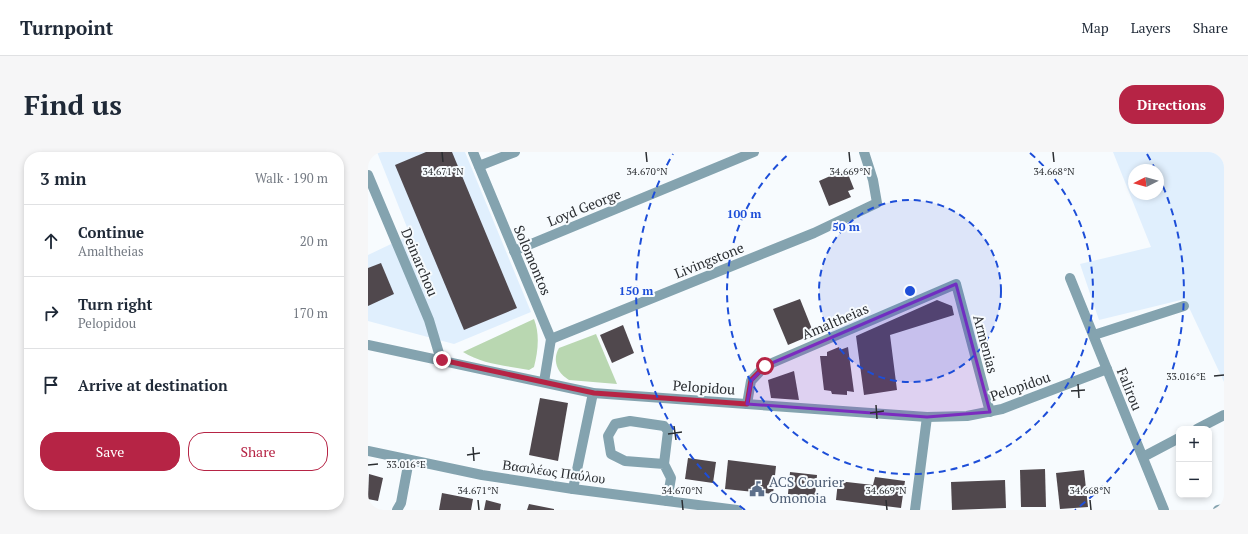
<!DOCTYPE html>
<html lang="en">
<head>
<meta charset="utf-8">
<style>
	body { margin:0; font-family:"PT Serif",serif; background:#f6f6f7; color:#1f2937 }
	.controls { position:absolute; right:12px; bottom:12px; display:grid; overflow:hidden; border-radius:8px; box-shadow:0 2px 6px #0003 }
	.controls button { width:36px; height:36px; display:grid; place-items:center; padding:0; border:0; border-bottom:1px solid #e0e1e3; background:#fff; color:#1f2937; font:20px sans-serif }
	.compass { position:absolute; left:760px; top:12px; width:36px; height:36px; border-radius:50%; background:#fff; box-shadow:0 2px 6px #0003; rotate:264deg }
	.stop { position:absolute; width:12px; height:12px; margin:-9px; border:3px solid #b62445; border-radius:50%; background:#fff }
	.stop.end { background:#b62445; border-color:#fff; box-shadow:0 1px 4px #0008 }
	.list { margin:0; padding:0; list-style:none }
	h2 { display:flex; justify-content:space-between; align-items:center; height:52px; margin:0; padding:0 16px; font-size:17px }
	h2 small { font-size:13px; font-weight:400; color:#747a83 }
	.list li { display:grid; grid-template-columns:26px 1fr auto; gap:12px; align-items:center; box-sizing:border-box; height:72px; padding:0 16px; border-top:1px solid #e0e1e3 }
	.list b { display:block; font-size:15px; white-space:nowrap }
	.list p { margin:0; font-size:13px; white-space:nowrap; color:#747a83 }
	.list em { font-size:13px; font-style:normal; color:#747a83 }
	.actions { display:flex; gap:8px; padding:12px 16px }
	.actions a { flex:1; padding:9px 0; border:1px solid #b62445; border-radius:16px; text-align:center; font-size:14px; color:#b62445 }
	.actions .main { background:#b62445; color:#fff }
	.icon { flex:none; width:22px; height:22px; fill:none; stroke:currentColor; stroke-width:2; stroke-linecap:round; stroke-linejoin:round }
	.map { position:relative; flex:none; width:856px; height:358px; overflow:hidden; border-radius:16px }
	header { display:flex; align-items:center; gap:24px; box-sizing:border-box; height:56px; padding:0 20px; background:#fff; border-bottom:1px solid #e0e1e3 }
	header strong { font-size:19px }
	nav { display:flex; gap:22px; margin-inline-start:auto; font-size:14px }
	.intro { display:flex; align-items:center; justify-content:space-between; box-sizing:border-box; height:96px; padding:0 24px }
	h1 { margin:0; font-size:28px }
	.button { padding:10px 18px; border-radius:16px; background:#b62445; color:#fff; font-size:14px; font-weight:700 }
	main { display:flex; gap:24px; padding:0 24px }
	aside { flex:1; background:#fff; border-radius:16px; box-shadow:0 2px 6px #0003 }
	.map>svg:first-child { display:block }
</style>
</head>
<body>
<header>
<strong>Turnpoint</strong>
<nav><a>Map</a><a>Layers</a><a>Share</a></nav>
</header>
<div class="intro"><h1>Find us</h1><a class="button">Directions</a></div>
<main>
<aside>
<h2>3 min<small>Walk · 190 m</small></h2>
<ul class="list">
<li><svg class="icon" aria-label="ahead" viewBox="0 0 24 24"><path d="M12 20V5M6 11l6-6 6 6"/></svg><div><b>Continue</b><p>Amaltheias</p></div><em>20 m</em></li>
<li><svg class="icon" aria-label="right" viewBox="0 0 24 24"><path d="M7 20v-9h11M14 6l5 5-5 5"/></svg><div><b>Turn right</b><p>Pelopidou</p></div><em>170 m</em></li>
<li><svg class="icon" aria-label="arrive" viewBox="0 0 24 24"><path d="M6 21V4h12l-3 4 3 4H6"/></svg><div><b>Arrive at destination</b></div></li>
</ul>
<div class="actions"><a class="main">Save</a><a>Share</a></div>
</aside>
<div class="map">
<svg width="856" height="358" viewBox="0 0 856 358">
	<rect width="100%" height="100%" fill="#f7fbfe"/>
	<g fill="#e0effd" fill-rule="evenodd">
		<polygon points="9,0 97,0 163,160 86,192 0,169 0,103 42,83"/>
		<path d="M745,0H856V230L817,147L731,168L712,112L783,95ZM766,18H790V42H766Z"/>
	</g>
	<g fill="#b9d7b1">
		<path d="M166,167C172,182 170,200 166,215L161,218C139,214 114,212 95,200Z"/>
		<path d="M228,182L249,232L201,228C189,221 184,208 191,196Z"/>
	</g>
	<g fill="#50484d">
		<polygon points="58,0 84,0 149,156 96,178 27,13"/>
		<polygon points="478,17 486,37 480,39 483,45 461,54 451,29"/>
		<polygon points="13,111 26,142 0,154 0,116"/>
		<polygon points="432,147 446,182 420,193 405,157"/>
		<polygon points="569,148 584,154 586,163 522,183 529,238 496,243 488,184"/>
		<polygon points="255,173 266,201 244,211 232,183"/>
		<polygon points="471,195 472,198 480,195 486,240 479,239 479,243 464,242 463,239 456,238 452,204 459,204 459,200"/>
		<polygon points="426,219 431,248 403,246 400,228"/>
		<polygon points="172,246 200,251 190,309 161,303"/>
		<polygon points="320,306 348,310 345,331 317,327"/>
		<polygon points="360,308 408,314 405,342 357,337"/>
		<polygon points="677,317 678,355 653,355 652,318"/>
		<polygon points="716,318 720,355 692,357 688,321"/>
		<polygon points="422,320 449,323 447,345 420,342"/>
		<polygon points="1,322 15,326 10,349 0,347"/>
		<polygon points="507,325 537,329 533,356 468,348 470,329 505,333"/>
		<polygon points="637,328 638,356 584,358 583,330"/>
		<polygon points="74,341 105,347 103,358 71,358"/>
		<polygon points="118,348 133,352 132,358 116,358"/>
		<polygon points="161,352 186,357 186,358 159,358"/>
	</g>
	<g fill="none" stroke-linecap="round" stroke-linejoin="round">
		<g stroke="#84a3af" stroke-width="10">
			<polyline points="105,0 183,187 176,230"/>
			<polyline points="111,14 147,0"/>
			<polyline points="0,23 61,168 73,208"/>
			<polyline points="146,99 386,0"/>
			<polyline points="702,126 796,358"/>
			<polyline points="726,183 816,154"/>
			<polyline points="183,187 446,81 509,51 505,28 496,0"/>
			<polyline points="0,193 225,241 559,265 599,264 634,257 739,217"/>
			<polyline points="379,252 383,229 397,214 588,132 622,260"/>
			<polyline points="829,277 856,263"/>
			<polyline points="0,299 114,323 205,337 369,358"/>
			<polyline points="775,305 811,286"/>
			<polyline points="296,312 257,309 243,302 240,284 247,272 262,269 296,274 300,279 296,312 303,326 299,349"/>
			<polyline points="205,337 225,241"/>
			<polyline points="29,358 33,351 41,308"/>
			<polyline points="547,358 559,265"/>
			<polyline points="850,358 856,357"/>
		</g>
	</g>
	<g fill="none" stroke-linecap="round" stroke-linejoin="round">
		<polyline stroke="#b62445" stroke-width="5" points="74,208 226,241 379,252 383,228 397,214"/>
	</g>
	<path fill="#7b2cbf" fill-opacity="0.2" stroke="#7b2cbf" stroke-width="3" stroke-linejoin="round" d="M588,132L622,260L559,265L379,252L383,229L397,214Z"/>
	<path fill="none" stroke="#2b2e32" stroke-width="1.5" d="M74,0L75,10M278,0L279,10M481,0L482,10M685,0L686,10M846,224L856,223M710,232L711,246M703,239L717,238M508,253L509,267M502,261L516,259M306,274L308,288M300,282L314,280M105,295L106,309M99,303L112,301M0,313L10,312M110,348L111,358M314,348L315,358M518,348L519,358M722,348L723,358"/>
	<circle cx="542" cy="139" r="91" fill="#1d4ed8" fill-opacity=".12"/>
	<g fill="none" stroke="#1d4ed8" stroke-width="2" stroke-dasharray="7 5">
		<circle cx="542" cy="139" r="91"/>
		<path d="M662 1A183 183 0 1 1 422 1"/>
		<path d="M377 358A274 274 0 0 1 305 2M779 2A274 274 0 0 1 787 17M790 23A274 274 0 0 1 707 358"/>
	</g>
	<defs>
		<g id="civic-bare" transform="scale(1.2)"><path d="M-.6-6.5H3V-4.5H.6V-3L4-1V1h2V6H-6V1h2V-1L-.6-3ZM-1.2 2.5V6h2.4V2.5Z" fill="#5c6f8a" stroke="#f7fbfe" stroke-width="2.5" paint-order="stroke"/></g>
	</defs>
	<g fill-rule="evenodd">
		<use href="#civic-bare" x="389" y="337"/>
	</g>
	<g text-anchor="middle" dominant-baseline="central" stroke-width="4" stroke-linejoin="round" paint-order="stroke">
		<g font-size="14" fill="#2b2e32" stroke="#f7fbfe">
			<text transform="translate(216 55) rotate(-22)">Loyd George</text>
			<text transform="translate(165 108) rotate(67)">Solomontos</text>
			<text transform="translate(341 108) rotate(-22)">Livingstone</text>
			<text transform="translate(52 110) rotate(67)">Deinarchou</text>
			<text transform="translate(467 169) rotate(-23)">Amaltheias</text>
			<text transform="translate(618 192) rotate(75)">Armenias</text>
			<text transform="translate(652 234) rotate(-19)">Pelopidou</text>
			<text transform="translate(336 235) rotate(4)">Pelopidou</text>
			<text transform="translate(762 237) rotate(68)">Falirou</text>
			<text transform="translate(186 319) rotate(8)">Βασιλέως Παύλου</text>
		</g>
		<g font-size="14" fill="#4e5e75" stroke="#f7fbfe" text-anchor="start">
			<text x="401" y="329">ACS Courier<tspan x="401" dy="16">Omonoia</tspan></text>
		</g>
	</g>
	<g font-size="10" text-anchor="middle" fill="#2b2e32" stroke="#f7fbfe" stroke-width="4" stroke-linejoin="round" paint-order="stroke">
		<text x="75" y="23">34.671°N</text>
		<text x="279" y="23">34.670°N</text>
		<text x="482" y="23">34.669°N</text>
		<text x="686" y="23">34.668°N</text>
		<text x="818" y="228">33.016°E</text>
		<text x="38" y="316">33.016°E</text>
		<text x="110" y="342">34.671°N</text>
		<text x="314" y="342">34.670°N</text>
		<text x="518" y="342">34.669°N</text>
		<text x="722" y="342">34.668°N</text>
	</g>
	<circle cx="542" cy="139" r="6" fill="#1d4ed8" stroke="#f7fbfe" stroke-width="2"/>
	<g font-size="12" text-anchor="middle" font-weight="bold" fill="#1d4ed8" stroke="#f7fbfe" stroke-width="4" stroke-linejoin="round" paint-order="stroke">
		<text x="376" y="66">100 m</text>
		<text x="478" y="79">50 m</text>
		<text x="268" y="143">150 m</text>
	</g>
</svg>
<div class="controls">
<button>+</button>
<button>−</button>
</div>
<svg class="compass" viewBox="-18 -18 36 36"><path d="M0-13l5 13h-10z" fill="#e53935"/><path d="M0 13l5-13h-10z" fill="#747a83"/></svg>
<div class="stop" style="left:397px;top:214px"></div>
<div class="stop end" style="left:74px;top:208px"></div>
</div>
</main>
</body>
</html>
